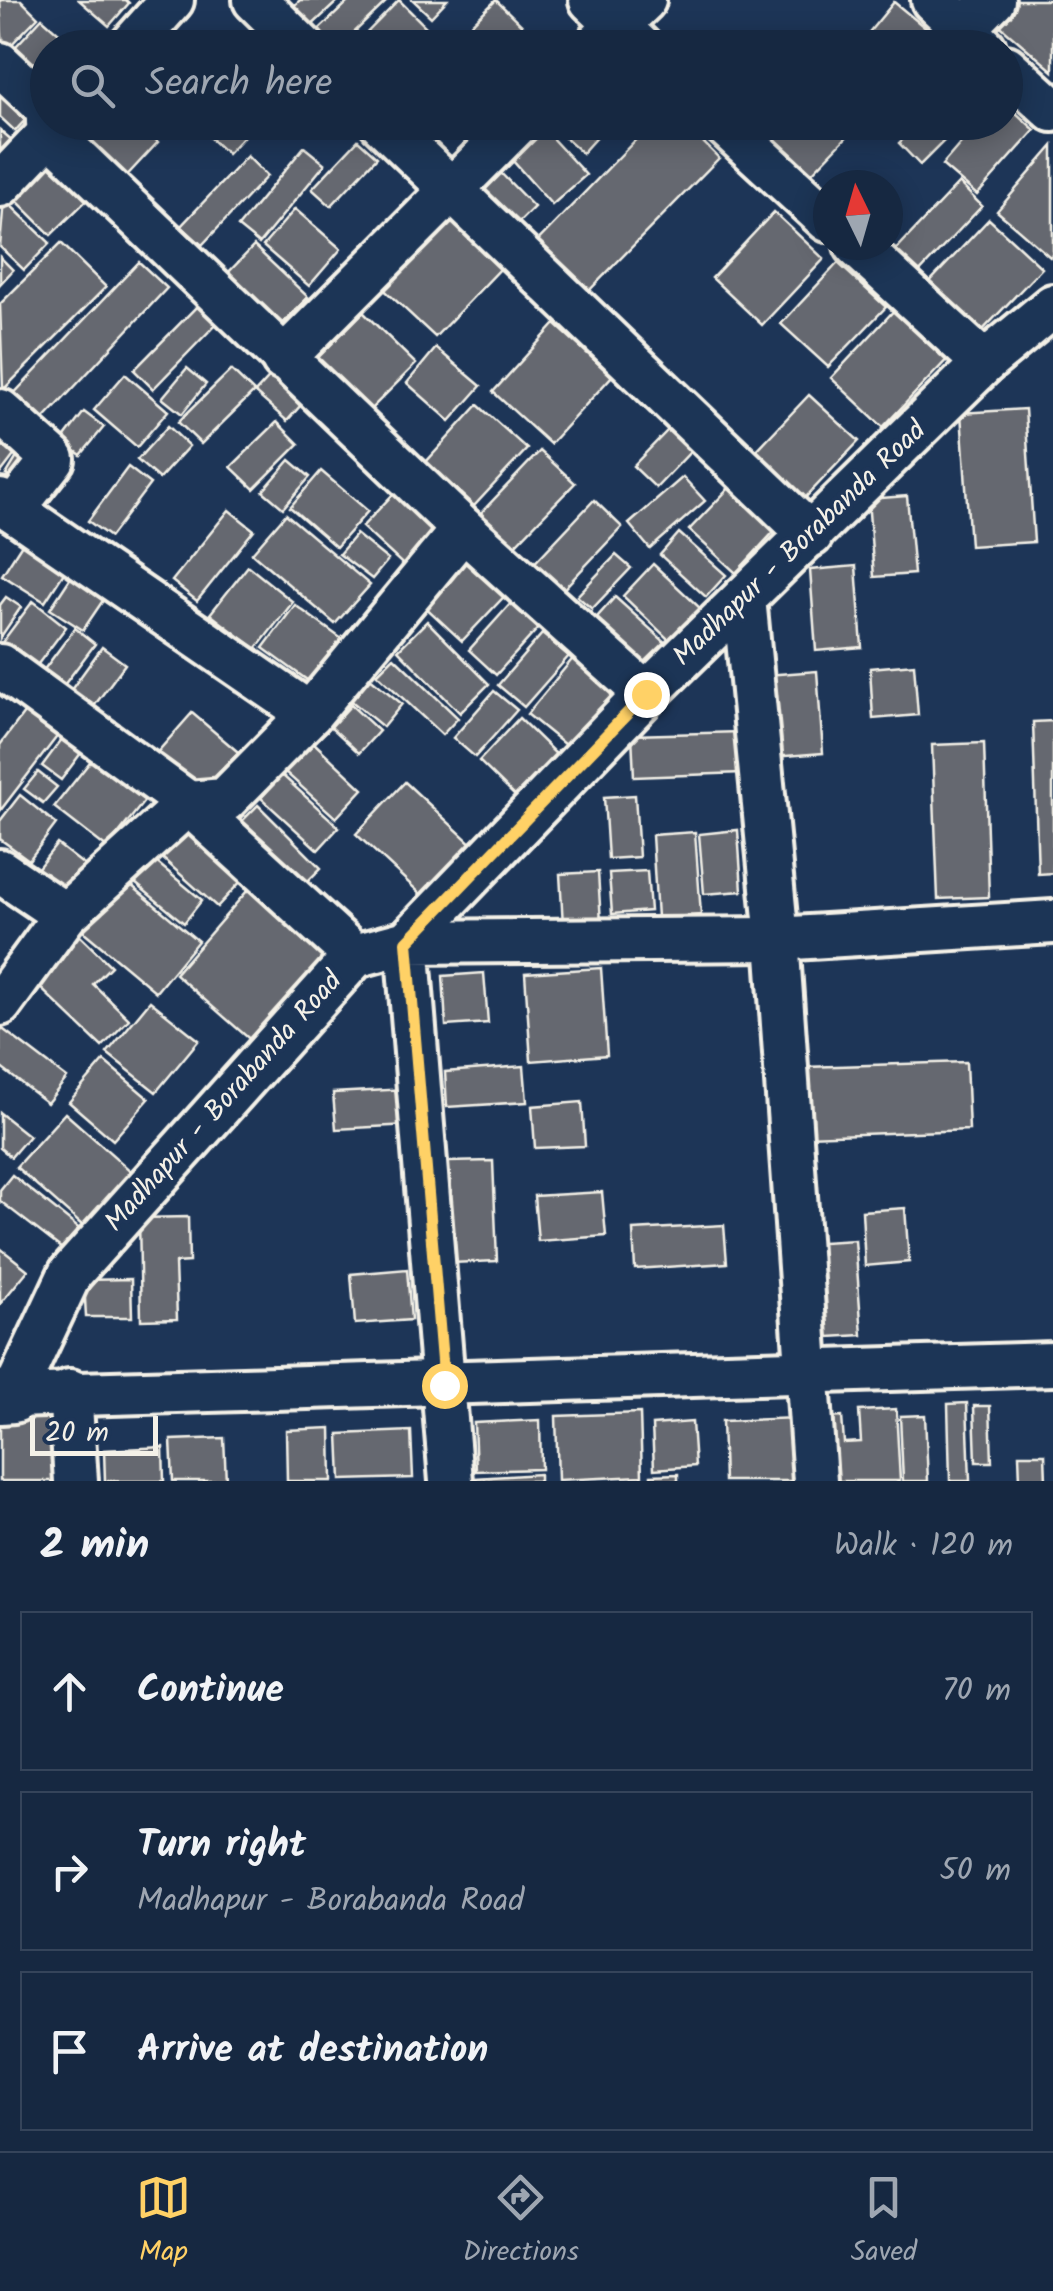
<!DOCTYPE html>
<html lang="en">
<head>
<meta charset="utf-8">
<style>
	body { margin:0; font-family:Kalam,sans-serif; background:#1f3048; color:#f1f3f6 }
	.compass { position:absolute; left:813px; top:170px; width:90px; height:90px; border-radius:50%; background:#162841; box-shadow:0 5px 25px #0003; rotate:355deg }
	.scale { position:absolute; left:30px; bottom:25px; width:128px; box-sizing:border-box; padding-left:10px; border:5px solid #f4f1e8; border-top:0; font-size:28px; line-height:35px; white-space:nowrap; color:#f4f1e8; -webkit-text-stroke:8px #1d3557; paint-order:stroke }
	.stop { position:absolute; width:30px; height:30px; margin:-22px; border:8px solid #ffd166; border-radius:50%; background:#fff }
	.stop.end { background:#ffd166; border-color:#fff; box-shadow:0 2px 10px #0008 }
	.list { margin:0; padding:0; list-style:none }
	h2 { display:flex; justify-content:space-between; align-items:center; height:130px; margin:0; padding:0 40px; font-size:42px }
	h2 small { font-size:32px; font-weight:400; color:#9ea6b1 }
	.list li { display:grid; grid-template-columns:65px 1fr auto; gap:30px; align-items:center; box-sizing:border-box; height:160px; margin:0 20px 20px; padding:0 20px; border:2px solid #35445a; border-radius:0px }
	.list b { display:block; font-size:38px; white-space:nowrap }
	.list p { margin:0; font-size:32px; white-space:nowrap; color:#9ea6b1 }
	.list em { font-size:32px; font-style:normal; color:#9ea6b1 }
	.icon { flex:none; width:55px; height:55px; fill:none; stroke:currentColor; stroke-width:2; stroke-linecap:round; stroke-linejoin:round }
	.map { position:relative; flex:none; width:1053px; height:1481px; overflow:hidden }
	.search { position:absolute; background:#162841; box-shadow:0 5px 25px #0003; left:30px; right:30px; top:30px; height:110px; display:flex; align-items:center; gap:25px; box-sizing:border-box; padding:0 35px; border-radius:55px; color:#9ea6b1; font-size:38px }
	.sheet { height:670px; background:#162841 }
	nav { display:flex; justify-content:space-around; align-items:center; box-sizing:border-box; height:140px; border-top:2px solid #35445a; background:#162841; font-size:28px; color:#9ea6b1 }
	nav a { display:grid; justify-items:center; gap:5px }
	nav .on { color:#ffd166 }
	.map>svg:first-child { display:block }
</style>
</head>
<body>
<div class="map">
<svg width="1053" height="1481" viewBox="0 0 1053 1481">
	<rect width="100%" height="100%" fill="#1d3557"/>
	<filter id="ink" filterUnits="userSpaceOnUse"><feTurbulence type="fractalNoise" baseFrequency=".01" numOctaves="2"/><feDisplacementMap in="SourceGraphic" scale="20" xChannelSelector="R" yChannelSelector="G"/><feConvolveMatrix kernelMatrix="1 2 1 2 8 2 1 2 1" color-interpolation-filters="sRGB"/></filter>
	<g filter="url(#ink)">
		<g fill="#65686f" stroke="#f4f1e8" stroke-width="2.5">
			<polygon points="0,0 21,0 38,17 3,53"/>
			<polygon points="79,0 126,0 129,3 109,26"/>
			<polygon points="300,0 339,0 306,31 287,12"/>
			<polygon points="350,0 388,0 338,48 315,48 308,40"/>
			<polygon points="399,0 427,28 408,48 352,48"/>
			<polygon points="413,0 447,0 431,17"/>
			<polygon points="496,0 540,43 535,48 470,48 459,36"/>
			<polygon points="1015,0 1053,0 1053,71 996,22"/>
			<polygon points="894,2 946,45 944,48 856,48"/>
			<polygon points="42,18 76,48 48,48 48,95 6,57"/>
			<polygon points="0,73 37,107 15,131 0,117"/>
			<polygon points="1006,104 1035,130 977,195 942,165 979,122 1006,122"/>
			<polygon points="78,122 136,122 158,142 120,183 67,135"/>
			<polygon points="193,122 257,122 227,154"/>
			<polygon points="547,122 610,122 582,153"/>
			<polygon points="653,122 683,122 719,158 577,303 526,253"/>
			<polygon points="764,122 861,122 806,179 756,131"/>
			<polygon points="920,122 963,122 920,165 899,143"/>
			<polygon points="538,123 586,175 552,205 505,152"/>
			<polygon points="0,130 14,142 0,159"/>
			<polygon points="358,140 377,157 331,206 312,189"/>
			<polygon points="1053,146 1053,254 1050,257 997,211"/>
			<polygon points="304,147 325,164 259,244 238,227"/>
			<polygon points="44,150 90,197 51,235 5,189"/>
			<polygon points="247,156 267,176 202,245 181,226"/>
			<polygon points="494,166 534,207 511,230 470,189"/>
			<polygon points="959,183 982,206 913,279 889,257"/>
			<polygon points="4,199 50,243 24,270 0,247"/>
			<polygon points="295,209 341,249 309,286 263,246"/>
			<polygon points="774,212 824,259 762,325 712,278"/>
			<polygon points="444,213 502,267 435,337 377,283"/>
			<polygon points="989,219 1042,268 977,336 924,288"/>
			<polygon points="61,243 106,287 3,390 0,304"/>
			<polygon points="254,246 308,297 278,328 224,277"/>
			<polygon points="0,257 13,270 0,284"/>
			<polygon points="139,262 167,288 35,429 6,402"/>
			<polygon points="838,263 886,307 828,367 781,324"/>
			<polygon points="201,302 219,321 153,389 134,370"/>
			<polygon points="900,304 953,353 883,427 831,378"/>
			<polygon points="363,312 416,364 367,413 314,361"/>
			<polygon points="555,324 612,376 550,444 493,392"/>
			<polygon points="436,348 481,386 450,421 407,383"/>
			<polygon points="187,368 206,384 182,414 162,398"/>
			<polygon points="231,370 254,392 201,444 178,422"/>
			<polygon points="276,370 307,398 287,421 255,393"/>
			<polygon points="125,374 168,411 137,447 94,410"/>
			<polygon points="809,395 859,441 804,499 754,453"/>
			<polygon points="478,405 527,449 474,506 426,462"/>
			<polygon points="1025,409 1034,542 970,546 961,413"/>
			<polygon points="84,412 104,427 81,455 62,441"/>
			<polygon points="277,422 299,444 254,489 231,467"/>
			<polygon points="168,426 189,446 159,479 137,460"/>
			<polygon points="668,430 691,451 656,488 633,466"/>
			<polygon points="7,440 19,449 0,474 0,449"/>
			<polygon points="540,451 575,483 513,547 479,515"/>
			<polygon points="17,457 36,470 25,487 6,475"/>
			<polygon points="290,460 310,477 283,508 263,491"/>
			<polygon points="128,467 150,484 110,537 88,521"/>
			<polygon points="321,471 368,511 336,547 290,507"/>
			<polygon points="683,477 705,501 650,549 629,524"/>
			<polygon points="733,484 779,526 736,573 689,530"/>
			<polygon points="396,491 446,537 412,573 362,527"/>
			<polygon points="907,496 914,574 874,577 868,499"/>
			<polygon points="594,500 622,527 555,598 526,572"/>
			<polygon points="229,510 254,530 197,601 172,581"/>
			<polygon points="286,514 370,585 335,624 252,553"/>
			<polygon points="29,533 73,559 45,602 2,575"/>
			<polygon points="679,533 726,575 706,597 660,555"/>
			<polygon points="356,534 388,560 372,579 339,554"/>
			<polygon points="474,548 514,586 462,641 422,604"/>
			<polygon points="616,555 631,568 592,609 577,596"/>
			<polygon points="653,564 700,608 669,640 623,596"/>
			<polygon points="248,566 293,602 256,649 210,614"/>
			<polygon points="856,566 862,647 816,651 810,570"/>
			<polygon points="73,574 106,596 83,630 50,609"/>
			<polygon points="6,597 21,607 0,638 0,605"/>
			<polygon points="615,597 667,644 640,673 589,626"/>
			<polygon points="33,601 66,627 32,672 0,645"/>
			<polygon points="513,601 541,625 496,675 469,650"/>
			<polygon points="295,605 346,642 314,685 263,648"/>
			<polygon points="427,621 489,684 460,713 398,650"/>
			<polygon points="75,628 95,644 61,689 40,675"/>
			<polygon points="542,634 569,656 524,707 498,685"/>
			<polygon points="102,647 125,664 86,717 63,701"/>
			<polygon points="575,656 617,691 570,749 527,714"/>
			<polygon points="394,657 458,718 442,735 377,674"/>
			<polygon points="914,664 918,715 873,719 870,668"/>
			<polygon points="817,671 823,753 773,757 766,675"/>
			<polygon points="369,677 402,704 383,727 349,699"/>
			<polygon points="494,691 517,710 475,757 453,738"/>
			<polygon points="351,705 379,731 359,753 331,727"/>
			<polygon points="27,709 59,734 0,811 0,745"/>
			<polygon points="192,713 244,757 206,800 155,755"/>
			<polygon points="519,718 561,759 520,801 479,761"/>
			<polygon points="1053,721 1053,873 1038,874 1033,722"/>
			<polygon points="741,732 742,773 634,777 632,735"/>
			<polygon points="65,735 84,749 61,780 42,766"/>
			<polygon points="313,742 363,789 336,818 285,772"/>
			<polygon points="984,743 989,897 938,899 932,745"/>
			<polygon points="93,758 146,799 107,848 54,807"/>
			<polygon points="38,772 57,787 43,803 24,789"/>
			<polygon points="282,775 339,827 318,850 261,798"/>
			<polygon points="405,782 475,847 426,899 356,834"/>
			<polygon points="20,795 56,824 29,860 0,839 0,821"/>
			<polygon points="635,795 639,857 608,859 604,797"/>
			<polygon points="258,805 321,868 300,889 236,827"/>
			<polygon points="178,821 243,879 217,907 152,849"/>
			<polygon points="738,830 742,891 704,894 699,834"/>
			<polygon points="695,832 701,915 657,918 652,835"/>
			<polygon points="57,844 93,872 73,896 37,869"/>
			<polygon points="149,856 202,900 184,923 129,878"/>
			<polygon points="647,871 650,911 612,914 609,873"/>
			<polygon points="598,872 601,923 563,925 560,874"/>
			<polygon points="125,880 198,941 156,992 83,931"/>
			<polygon points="254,883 334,952 254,1043 175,974"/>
			<polygon points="76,932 111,966 93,984 129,1019 102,1047 31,979"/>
			<polygon points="601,968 607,1055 531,1061 525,973"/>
			<polygon points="484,973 488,1023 446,1026 443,976"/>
			<polygon points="150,1001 199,1040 156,1092 107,1053"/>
			<polygon points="0,1027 67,1078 47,1103 0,1067"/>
			<polygon points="104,1061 149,1099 113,1140 69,1102"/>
			<polygon points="966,1062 969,1130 807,1136 805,1067"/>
			<polygon points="524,1066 527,1102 447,1107 445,1072"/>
			<polygon points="406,1089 409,1125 336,1129 333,1093"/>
			<polygon points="582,1102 585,1146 535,1148 532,1106"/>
			<polygon points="0,1113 29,1136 11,1157 0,1148"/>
			<polygon points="65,1113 132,1172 83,1226 16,1167"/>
			<polygon points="493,1161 497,1261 451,1263 447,1162"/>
			<polygon points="12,1175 82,1231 66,1252 0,1201 0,1190"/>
			<polygon points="602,1192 606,1236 538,1241 534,1196"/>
			<polygon points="905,1208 909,1262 865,1266 862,1211"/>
			<polygon points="188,1217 189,1262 175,1263 177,1319 141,1320 139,1218"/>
			<polygon points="724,1225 727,1263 635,1269 633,1230"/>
			<polygon points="855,1240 862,1335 812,1338 806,1243"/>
			<polygon points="0,1248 28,1270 0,1304"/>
			<polygon points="407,1269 411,1320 355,1324 351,1274"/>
			<polygon points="131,1279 132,1317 86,1317 84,1280"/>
			<polygon points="967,1403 970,1481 950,1481 948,1404"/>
			<polygon points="974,1406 990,1406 992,1462 976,1462"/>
			<polygon points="896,1409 900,1481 822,1481 818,1419 842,1417 844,1443 861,1442 859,1411"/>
			<polygon points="57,1413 64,1481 0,1481 0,1418"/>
			<polygon points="640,1413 642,1476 558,1480 556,1416"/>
			<polygon points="925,1415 928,1481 903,1481 900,1416"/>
			<polygon points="797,1418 799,1481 724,1481 722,1421"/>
			<polygon points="540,1420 541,1469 476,1471 474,1423"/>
			<polygon points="692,1422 695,1466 654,1469 652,1425"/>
			<polygon points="331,1428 332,1481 287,1481 286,1430"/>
			<polygon points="411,1431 413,1478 341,1480 339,1434"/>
			<polygon points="224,1438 226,1481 173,1481 171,1440"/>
			<polygon points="163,1447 164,1481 105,1481 104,1450"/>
			<polygon points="1019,1454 1045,1454 1046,1481 1020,1481"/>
			<polygon points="539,1474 539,1481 477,1481 476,1478"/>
			<polygon points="678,1474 678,1481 651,1481 651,1475"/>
		</g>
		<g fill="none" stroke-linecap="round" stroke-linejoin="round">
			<g stroke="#f4f1e8" stroke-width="50">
				<g id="minor">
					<polyline points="255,0 304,48"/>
					<polyline points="591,0 641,48"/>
					<polyline points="933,0 984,48"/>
					<polyline points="964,29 993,0"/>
					<polyline points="129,48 172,0"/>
					<polyline points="594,48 644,0"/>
					<polyline points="0,64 46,107 48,117"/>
					<polyline points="1006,67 1053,110"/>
					<polyline points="48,122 50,133 463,529 646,694"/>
					<polyline points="381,122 811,535"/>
					<polyline points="722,122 828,220"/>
					<polyline points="0,185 60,122"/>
					<polyline points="856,245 984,363"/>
					<polyline points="1053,306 984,363 646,694 407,942 355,956 70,1274 13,1396 1053,1364"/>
					<polyline points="283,359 519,122"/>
					<polyline points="0,411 53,459 13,510"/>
					<polyline points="0,501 310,714"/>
					<polyline points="744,598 777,939 815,1481"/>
					<polyline points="0,666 188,803 355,956"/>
					<polyline points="0,871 65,915"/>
					<polyline points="0,1004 65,915 188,803 225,800 310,714 463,529"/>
					<polyline points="70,1391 76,1481"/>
					<polyline points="451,1481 407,942 777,939 1053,922"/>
				</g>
			</g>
			<g stroke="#f4f1e8" stroke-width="60">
				<polyline id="tertiary" points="0,1397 13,1396"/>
			</g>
			<use href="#minor" stroke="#1d3557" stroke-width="42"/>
			<use href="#tertiary" stroke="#1d3557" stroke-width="52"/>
		</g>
	</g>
	<g fill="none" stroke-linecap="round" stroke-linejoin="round" filter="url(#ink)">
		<polyline stroke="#ffd166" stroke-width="12" points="444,1385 407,942 646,694"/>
	</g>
	<g text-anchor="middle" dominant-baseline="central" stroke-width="8" stroke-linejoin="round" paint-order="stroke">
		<g font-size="28" fill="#f4f1e8" stroke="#1d3557">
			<text transform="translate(800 544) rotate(-44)">Madhapur - Borabanda Road</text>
			<text transform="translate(224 1102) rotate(-48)">Madhapur - Borabanda Road</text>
		</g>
	</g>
</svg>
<svg class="compass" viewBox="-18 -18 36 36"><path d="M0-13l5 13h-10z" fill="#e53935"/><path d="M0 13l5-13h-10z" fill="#9ea6b1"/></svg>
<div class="scale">20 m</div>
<div class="stop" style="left:444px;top:1385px"></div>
<div class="stop end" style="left:646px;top:694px"></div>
<div class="search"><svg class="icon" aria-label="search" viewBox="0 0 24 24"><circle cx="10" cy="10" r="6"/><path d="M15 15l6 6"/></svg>Search here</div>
</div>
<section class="sheet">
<h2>2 min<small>Walk · 120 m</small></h2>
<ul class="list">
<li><svg class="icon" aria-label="ahead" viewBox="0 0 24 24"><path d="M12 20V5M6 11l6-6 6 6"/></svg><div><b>Continue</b></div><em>70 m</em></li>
<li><svg class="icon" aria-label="right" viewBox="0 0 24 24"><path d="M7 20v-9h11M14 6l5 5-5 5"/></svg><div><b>Turn right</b><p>Madhapur - Borabanda Road</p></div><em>50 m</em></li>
<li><svg class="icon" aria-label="arrive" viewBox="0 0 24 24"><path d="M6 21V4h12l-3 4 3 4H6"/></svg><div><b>Arrive at destination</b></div></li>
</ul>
</section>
<nav>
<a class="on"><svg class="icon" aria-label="map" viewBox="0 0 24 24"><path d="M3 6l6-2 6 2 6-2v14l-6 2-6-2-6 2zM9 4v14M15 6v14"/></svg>Map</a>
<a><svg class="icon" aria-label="directions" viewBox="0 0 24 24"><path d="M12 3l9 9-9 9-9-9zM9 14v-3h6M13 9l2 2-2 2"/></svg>Directions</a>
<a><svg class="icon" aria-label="saved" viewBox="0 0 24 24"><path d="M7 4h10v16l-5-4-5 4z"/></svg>Saved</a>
</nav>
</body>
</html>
